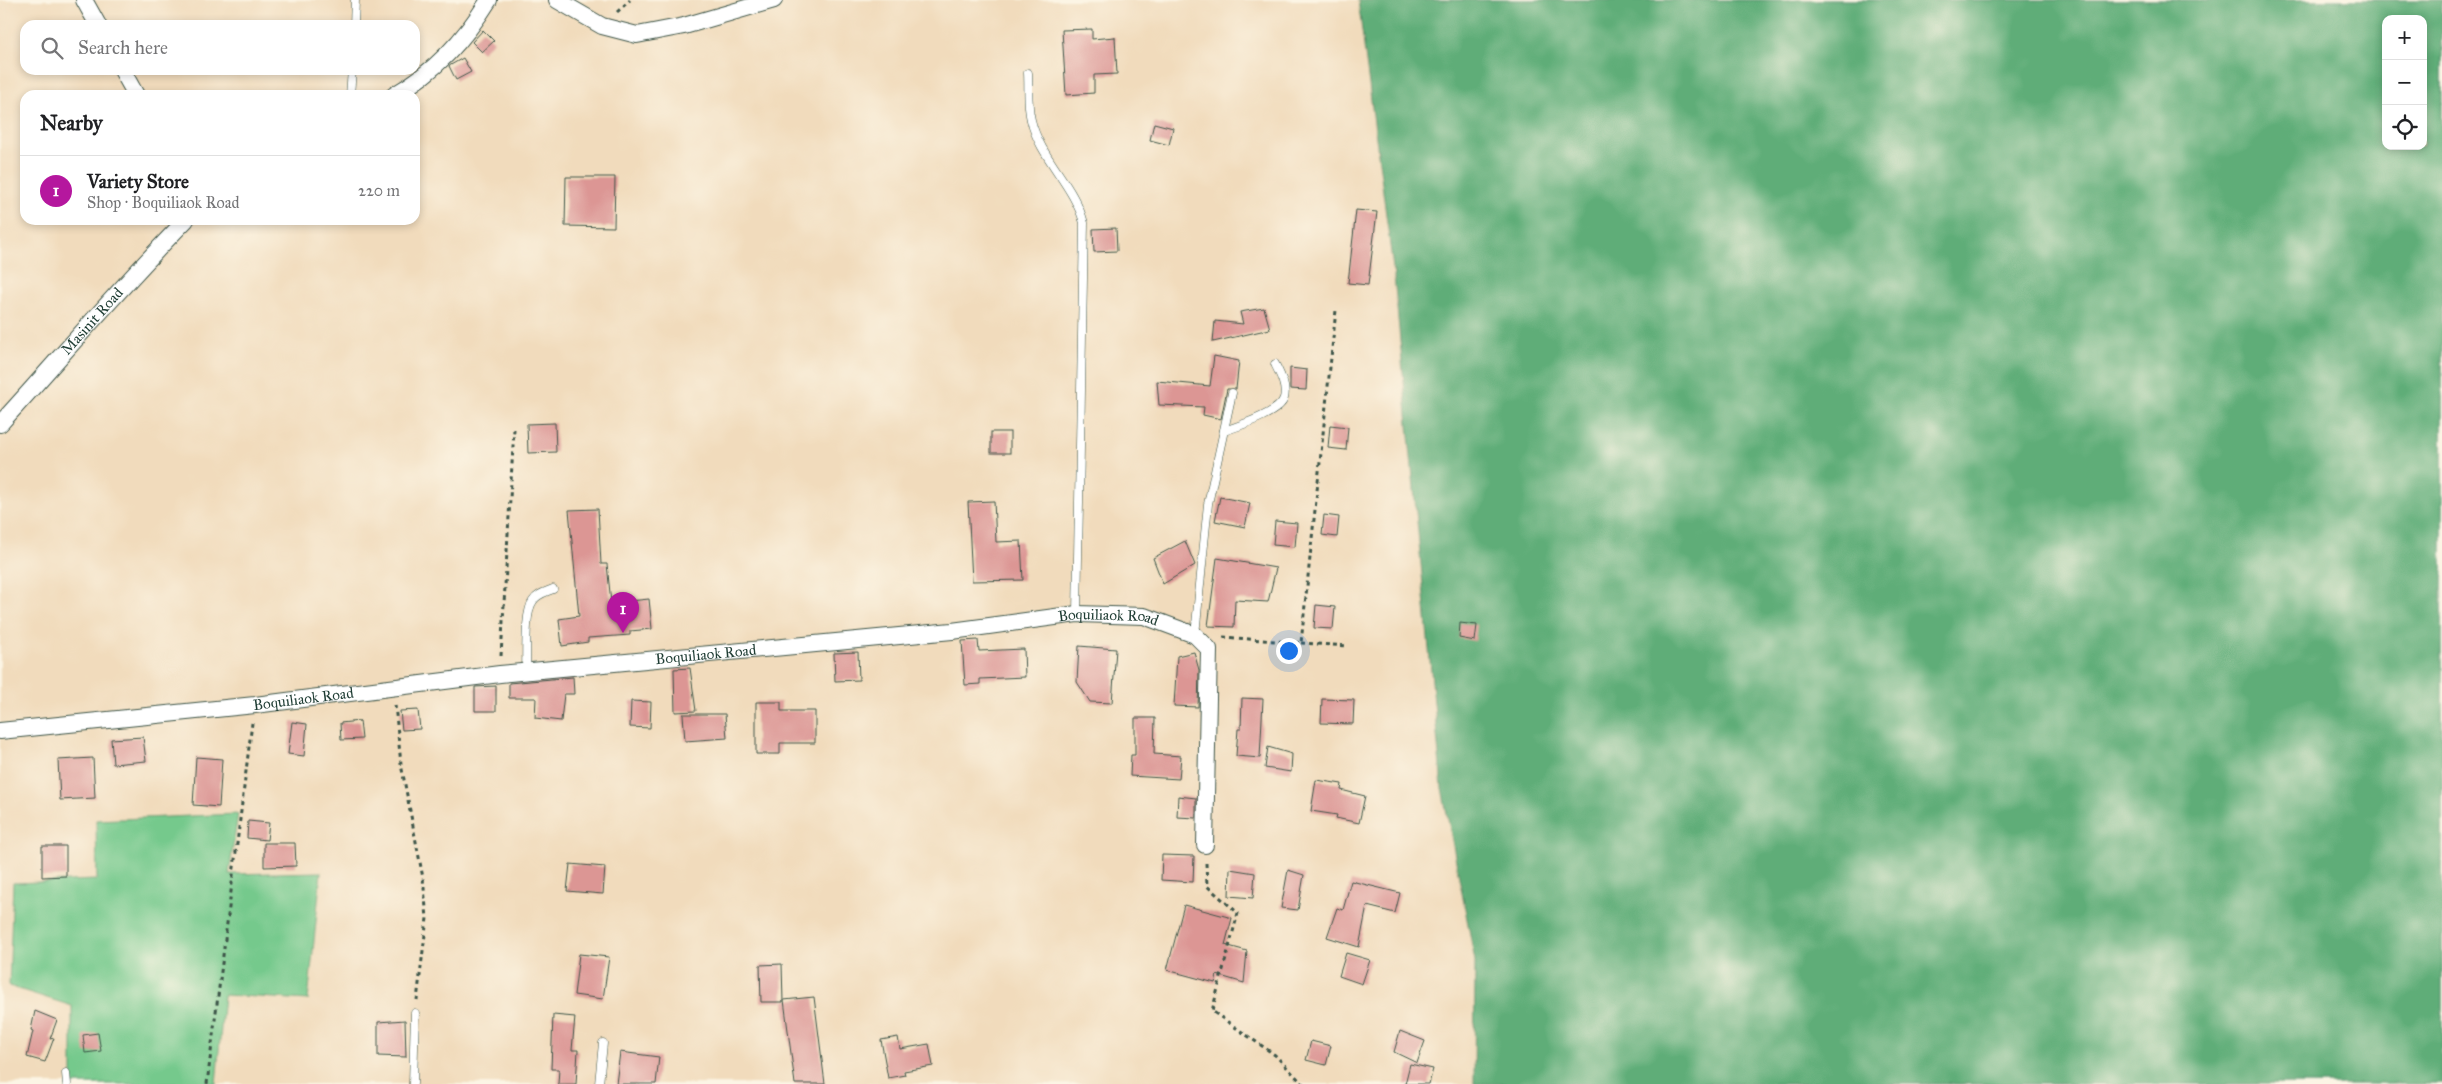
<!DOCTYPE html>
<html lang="en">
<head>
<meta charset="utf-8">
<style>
	body { margin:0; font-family:"IM FELL Great Primer",serif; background:#f6f6f6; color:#202124 }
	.controls { position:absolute; right:15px; top:15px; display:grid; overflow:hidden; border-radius:10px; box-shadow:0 2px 8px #0003 }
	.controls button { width:45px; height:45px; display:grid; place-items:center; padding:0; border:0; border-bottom:1px solid #e0e0e0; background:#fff; color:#202124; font:25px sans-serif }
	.you { position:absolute; left:1288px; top:650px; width:18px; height:18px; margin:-12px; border:4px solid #fff; border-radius:50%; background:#1a73e8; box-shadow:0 0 0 8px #1a73e833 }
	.badge { display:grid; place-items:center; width:32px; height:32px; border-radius:50%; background:#b5179e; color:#fff; font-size:16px; font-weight:700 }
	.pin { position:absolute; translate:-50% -41px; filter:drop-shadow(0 1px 2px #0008) }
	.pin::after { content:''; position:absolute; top:26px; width:18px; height:15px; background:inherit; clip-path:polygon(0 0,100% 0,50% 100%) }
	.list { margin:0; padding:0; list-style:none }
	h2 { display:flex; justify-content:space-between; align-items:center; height:65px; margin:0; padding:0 20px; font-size:21px }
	h2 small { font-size:16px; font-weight:400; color:#757577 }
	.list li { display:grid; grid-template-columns:32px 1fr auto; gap:15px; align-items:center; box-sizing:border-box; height:70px; padding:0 20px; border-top:1px solid #e0e0e0 }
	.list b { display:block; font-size:19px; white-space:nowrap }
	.list p { margin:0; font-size:16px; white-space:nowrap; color:#757577 }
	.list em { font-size:16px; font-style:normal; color:#757577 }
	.icon { flex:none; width:28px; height:28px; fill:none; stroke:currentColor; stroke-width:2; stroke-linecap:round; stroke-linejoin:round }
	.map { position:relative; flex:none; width:2442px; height:1084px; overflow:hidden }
	.search { position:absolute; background:#fff; box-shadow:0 2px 8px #0003; left:20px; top:20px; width:400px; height:55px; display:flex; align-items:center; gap:12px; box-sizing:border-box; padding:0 18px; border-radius:15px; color:#757577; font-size:19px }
	.panel { position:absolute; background:#fff; box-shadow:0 2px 8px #0003; left:20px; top:90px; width:400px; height:135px; border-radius:15px }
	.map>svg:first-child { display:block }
</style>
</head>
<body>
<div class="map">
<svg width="2442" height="1084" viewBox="0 0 2442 1084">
	<rect width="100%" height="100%" fill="#fcf5e5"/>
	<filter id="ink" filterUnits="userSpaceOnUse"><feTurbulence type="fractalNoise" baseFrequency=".02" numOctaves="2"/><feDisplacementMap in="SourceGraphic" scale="10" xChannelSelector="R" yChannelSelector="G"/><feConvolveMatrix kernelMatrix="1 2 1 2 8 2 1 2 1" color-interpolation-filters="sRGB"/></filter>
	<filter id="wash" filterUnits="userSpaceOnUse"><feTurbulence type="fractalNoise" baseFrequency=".0096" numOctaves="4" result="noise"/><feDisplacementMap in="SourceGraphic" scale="20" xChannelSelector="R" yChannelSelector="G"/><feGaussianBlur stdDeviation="1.12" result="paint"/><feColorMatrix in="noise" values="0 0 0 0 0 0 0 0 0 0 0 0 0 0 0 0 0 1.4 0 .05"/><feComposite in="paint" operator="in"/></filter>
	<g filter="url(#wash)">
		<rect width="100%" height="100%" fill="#f1dbbc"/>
		<polygon fill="#74c98c" stroke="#4a8360" points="238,814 229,874 321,872 308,1000 224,995 216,1084 72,1084 72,1006 9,986 13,883 97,880 96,820"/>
		<path fill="#5fad78" stroke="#3f7556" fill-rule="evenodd" d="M1358,0H2442V1084H1474L1475,961L1442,788L1394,276ZM2386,19H2423V146H2386Z"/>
		<g id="blocks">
			<g fill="#dc9694">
				<polygon points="1092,29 1092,39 1115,37 1117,74 1094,75 1094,93 1066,95 1062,30"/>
				<polygon points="483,30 494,41 482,52 472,42"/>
				<polygon points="463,58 471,72 456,80 449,66"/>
				<polygon points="1154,123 1173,128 1169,145 1150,140"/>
				<polygon points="566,177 615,177 614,227 565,226"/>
				<polygon points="1356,210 1377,212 1368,285 1348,283"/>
				<polygon points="1116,228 1117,251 1094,252 1093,229"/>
				<polygon points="1264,308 1270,329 1213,342 1215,321 1243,324 1240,312"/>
				<polygon points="1214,356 1239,361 1236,389 1227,389 1221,419 1203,415 1204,407 1159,405 1157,381 1210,386"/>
				<polygon points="1290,368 1307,370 1306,390 1290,389"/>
				<polygon points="555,423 556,452 528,453 527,424"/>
				<polygon points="1330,425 1348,427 1346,450 1328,448"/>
				<rect x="991" y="432" width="19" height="21"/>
				<polygon points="1220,497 1250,503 1245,527 1215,521"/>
				<polygon points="994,501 996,542 1021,541 1023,580 972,581 968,502"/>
				<polygon points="598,509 601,564 607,564 611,603 649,599 652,629 630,631 630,635 588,638 588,642 562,646 559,619 579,616 569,510"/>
				<polygon points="1324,515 1339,517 1337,537 1322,535"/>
				<polygon points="1275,521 1297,523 1295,547 1273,545"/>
				<polygon points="1185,541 1195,565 1163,584 1153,558"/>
				<polygon points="1217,558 1276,568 1268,602 1235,600 1234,627 1208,626"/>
				<polygon points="1316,605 1335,607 1333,629 1314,628"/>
				<polygon points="1460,623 1477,625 1475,641 1459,638"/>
				<polygon points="978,640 979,651 1024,649 1025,677 980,679 980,684 965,685 962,641"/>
				<polygon points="1079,646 1116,649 1112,703 1090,702 1077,682"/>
				<polygon points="858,652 859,680 835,681 834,653"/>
				<polygon points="1194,652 1199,670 1198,707 1174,706 1177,656"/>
				<polygon points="690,668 696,711 675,712 674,669"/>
				<polygon points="573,677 574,694 564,694 561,721 535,718 536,698 509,698 509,683"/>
				<polygon points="496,686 496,711 475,711 475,687"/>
				<polygon points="1242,698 1263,699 1260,758 1236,756 1238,729 1241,729"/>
				<polygon points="1322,699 1354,700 1353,724 1321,723"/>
				<polygon points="631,701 651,702 650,728 630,727"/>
				<polygon points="756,702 781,702 781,711 815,711 815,743 780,743 780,754 756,754"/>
				<polygon points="418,710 420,729 402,730 400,711"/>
				<polygon points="683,714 725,714 727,738 685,741"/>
				<polygon points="1135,718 1155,718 1154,754 1181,756 1179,779 1130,776 1131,755 1135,755"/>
				<polygon points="360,721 362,739 341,740 340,723"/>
				<polygon points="292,722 307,724 304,756 288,754"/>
				<polygon points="143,737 146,761 113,764 111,739"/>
				<polygon points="1268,747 1292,754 1291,772 1265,768"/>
				<polygon points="196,757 222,759 219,807 193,805"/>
				<polygon points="93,758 95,798 60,800 58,760"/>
				<polygon points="1316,780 1342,784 1341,790 1365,796 1359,823 1336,818 1337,815 1311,811"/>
				<polygon points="1178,796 1196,798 1196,818 1177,817"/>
				<polygon points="248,821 269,823 267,840 247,838"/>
				<polygon points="264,843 295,843 296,866 264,867"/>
				<polygon points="42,846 66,846 66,876 42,877"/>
				<polygon points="1162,855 1194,856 1193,882 1161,880"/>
				<polygon points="570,864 605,867 603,894 567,891"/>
				<polygon points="1230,869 1255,873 1253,898 1229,896"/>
				<polygon points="1288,870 1304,875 1298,910 1281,908"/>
				<polygon points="1351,881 1400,893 1395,913 1367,906 1359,947 1327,937 1337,908 1343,910"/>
				<polygon points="1184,905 1232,918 1225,945 1247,951 1244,983 1217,975 1215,983 1167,970"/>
				<polygon points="1346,953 1370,960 1362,984 1339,976"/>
				<polygon points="579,954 609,957 603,999 574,995"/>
				<polygon points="782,964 783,1002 761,1002 760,965"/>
				<polygon points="814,997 825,1084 795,1084 784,1000"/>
				<polygon points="35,1011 57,1020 50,1039 54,1038 45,1062 27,1057 33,1031 31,1030"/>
				<polygon points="553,1015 575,1017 572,1050 578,1050 576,1084 558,1084 559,1069 551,1069"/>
				<polygon points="405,1020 406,1057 378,1056 378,1022"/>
				<polygon points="1400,1031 1425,1041 1417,1063 1394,1052"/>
				<polygon points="98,1033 101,1051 85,1053 83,1035"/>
				<polygon points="898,1037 900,1049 929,1044 933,1066 904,1071 905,1075 888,1078 881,1040"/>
				<polygon points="1311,1041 1331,1046 1326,1065 1306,1060"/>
				<polygon points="620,1052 659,1057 656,1084 616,1084"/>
				<polygon points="1410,1064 1433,1069 1429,1084 1405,1084"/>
			</g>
		</g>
	</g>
	<g filter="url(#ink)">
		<use href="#blocks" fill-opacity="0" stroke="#3e5548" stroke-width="1"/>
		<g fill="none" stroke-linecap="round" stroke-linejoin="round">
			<g stroke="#3e5548" stroke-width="9">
				<g id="service">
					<polyline points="354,25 355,0"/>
					<path d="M1028,73C1029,88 1027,105 1031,120C1040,158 1074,185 1084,223L1077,614"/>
					<polyline points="350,95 352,70"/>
					<path d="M1224,431C1239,426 1280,413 1284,398C1287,387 1280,374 1275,364"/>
					<polyline points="1195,635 1208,504 1232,393"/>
					<path d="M526,672C527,656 524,613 533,601C537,594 546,592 553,589"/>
					<polyline points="66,1073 67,1084"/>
					<polyline points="413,1084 415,1013"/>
					<polyline points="599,1084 603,1043"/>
				</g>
			</g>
			<g stroke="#3e5548" stroke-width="18">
				<g id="minor">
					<polyline points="84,0 98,25"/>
					<polyline points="557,0 602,26 637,35 684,26 774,0"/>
					<polyline points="122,70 136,95"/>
					<path d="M394,95C435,72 464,40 489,0"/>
					<path id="s1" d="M0,424C62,356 121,286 186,220"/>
					<path id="s2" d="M0,731L255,705L500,674L952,631L1077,614L1144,616L1195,635L1209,649L1205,845"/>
				</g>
			</g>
			<g stroke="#3e5548" stroke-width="3" stroke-dasharray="4 4" stroke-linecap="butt">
				<polyline points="617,12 630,0"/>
				<polyline points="1223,637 1301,643 1336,310"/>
				<polyline points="1301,643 1348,646"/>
				<polyline points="501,656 514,429"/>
				<polyline points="395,705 401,764 423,878 427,918 417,1000"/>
				<polyline points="1206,863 1207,886 1238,913 1212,1011 1275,1055 1303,1084"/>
				<polyline points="207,1084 252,723"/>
			</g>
			<use href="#service" stroke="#fff" stroke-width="8"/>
			<use href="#minor" stroke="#fff" stroke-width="16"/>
		</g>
	</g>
	<g text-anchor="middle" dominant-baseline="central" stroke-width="4" stroke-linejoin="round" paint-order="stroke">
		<g font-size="15" fill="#1f3d34" stroke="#fcf5e5">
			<text stroke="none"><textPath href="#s1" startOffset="138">Masinit Road</textPath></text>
			<text stroke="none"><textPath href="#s2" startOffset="1115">Boquiliaok Road</textPath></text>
			<text stroke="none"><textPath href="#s2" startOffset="710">Boquiliaok Road</textPath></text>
			<text stroke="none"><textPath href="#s2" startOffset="305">Boquiliaok Road</textPath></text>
		</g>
	</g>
</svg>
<div class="controls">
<button>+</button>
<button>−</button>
<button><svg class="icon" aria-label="locate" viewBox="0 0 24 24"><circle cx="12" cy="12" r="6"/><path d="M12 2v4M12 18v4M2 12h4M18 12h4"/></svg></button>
</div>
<div class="you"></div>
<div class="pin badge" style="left:623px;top:633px">1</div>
<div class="search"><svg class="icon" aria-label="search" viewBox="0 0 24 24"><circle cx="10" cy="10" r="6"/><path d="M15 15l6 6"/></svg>Search here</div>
<section class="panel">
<h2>Nearby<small></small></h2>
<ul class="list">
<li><span class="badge">1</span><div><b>Variety Store</b><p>Shop · Boquiliaok Road</p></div><em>220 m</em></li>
</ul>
</section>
</div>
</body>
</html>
